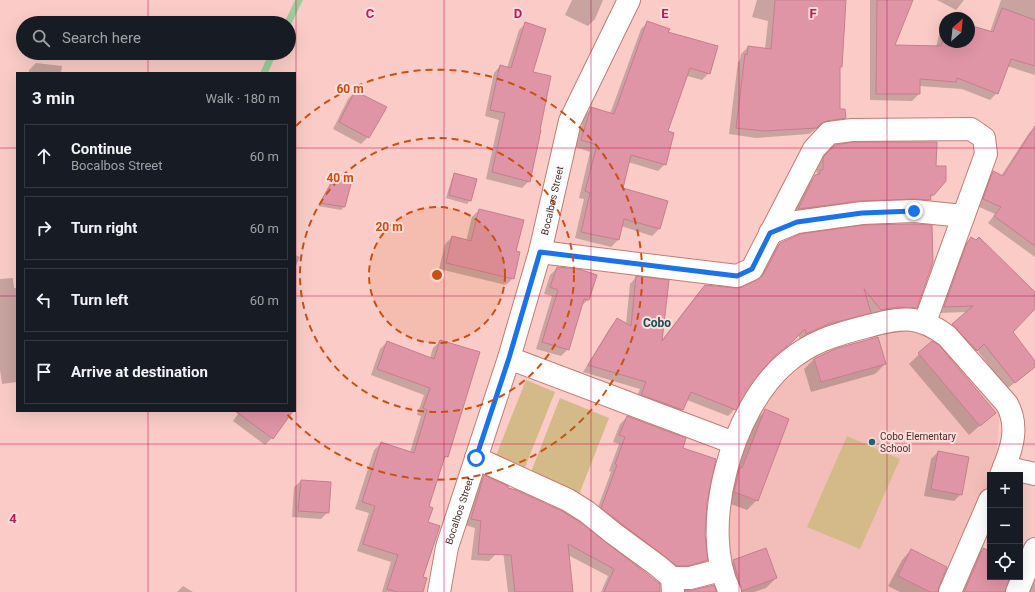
<!DOCTYPE html>
<html lang="en">
<head>
<meta charset="utf-8">
<style>
	body { margin:0; font-family:Roboto,sans-serif; background:#242831; color:#f1f3f6 }
	.controls { position:absolute; right:12px; bottom:12px; display:grid; overflow:hidden; border-radius:0px; box-shadow:0 4px 16px #0002 }
	.controls button { width:36px; height:36px; display:grid; place-items:center; padding:0; border:0; border-bottom:1px solid #363941; background:#171b24; color:#f1f3f6; font:20px sans-serif }
	.compass { position:absolute; left:939px; top:12px; width:36px; height:36px; border-radius:50%; background:#171b24; box-shadow:0 4px 16px #0002; rotate:27deg }
	.stop { position:absolute; width:12px; height:12px; margin:-9px; border:3px solid #1a73e8; border-radius:50%; background:#fff }
	.stop.end { background:#1a73e8; border-color:#fff; box-shadow:0 1px 4px #0008 }
	.list { margin:0; padding:0; list-style:none }
	h2 { display:flex; justify-content:space-between; align-items:center; height:52px; margin:0; padding:0 16px; font-size:17px }
	h2 small { font-size:13px; font-weight:400; color:#9ea1a6 }
	.list li { display:grid; grid-template-columns:26px 1fr auto; gap:12px; align-items:center; box-sizing:border-box; height:64px; margin:0 8px 8px; padding:0 8px; border:1px solid #363941; border-radius:0px }
	.list b { display:block; font-size:15px; white-space:nowrap }
	.list p { margin:0; font-size:13px; white-space:nowrap; color:#9ea1a6 }
	.list em { font-size:13px; font-style:normal; color:#9ea1a6 }
	.icon { flex:none; width:22px; height:22px; fill:none; stroke:currentColor; stroke-width:2; stroke-linecap:round; stroke-linejoin:round }
	.map { position:relative; flex:none; width:1035px; height:592px; overflow:hidden }
	.search { position:absolute; background:#171b24; box-shadow:0 4px 16px #0002; left:16px; top:16px; width:280px; height:44px; display:flex; align-items:center; gap:10px; box-sizing:border-box; padding:0 14px; border-radius:22px; color:#9ea1a6; font-size:15px }
	.panel { position:absolute; background:#171b24; box-shadow:0 4px 16px #0002; left:16px; top:72px; width:280px; height:340px; border-radius:0px }
	.map>svg:first-child { display:block }
</style>
</head>
<body>
<div class="map">
<svg width="1035" height="592" viewBox="0 0 1035 592">
	<rect width="100%" height="100%" fill="#fbccc7"/>
	<polygon fill="#f3beb9" points="916,326 933,332 1000,410 995,473 994,475 990,475 990,485 953,573 938,592 740,592 726,561 726,492 761,403 815,354"/>
	<g fill="#d3ba88">
		<polygon points="526,380 555,392 524,470 495,458"/>
		<polygon points="560,398 609,418 578,497 529,477"/>
		<polygon points="847,436 900,459 860,549 807,527"/>
	</g>
	<g fill="#0003">
		<polygon points="572,0 603,0 595,19 588,26 565,15"/>
		<polygon points="757,0 845,0 841,67 839,69 839,110 845,118 838,125 819,127 809,134 756,138 729,134 738,62 740,60 741,54 748,47 765,49 768,21 752,17"/>
		<polygon points="870,0 912,0 893,46 936,47 941,27 945,23 945,42 969,42 969,26 990,32 1001,0 1035,0 1035,75 1007,66 997,93 990,100 962,89 919,86 919,94 912,101 870,100"/>
		<polygon points="937,0 964,0 956,10"/>
		<polygon points="648,22 667,33 709,73 702,80 687,76 667,132 665,164 658,171 628,162 621,189 667,202 659,229 652,236 621,226 618,240 611,247 575,238 584,199 579,198 590,152 575,147 585,115 592,108 610,114 641,29"/>
		<polygon points="526,23 531,73 529,181 522,188 486,179 499,120 485,116 494,73 500,66 507,68 519,30"/>
		<polygon points="36,63 62,66 61,73 29,73 29,70"/>
		<polygon points="355,92 368,137 361,144 333,129 348,99"/>
		<polygon points="1035,127 1035,257 988,223 995,214 977,206 987,179 993,172 1001,176 1029,133"/>
		<polygon points="836,146 933,195 923,206 791,216 808,183 817,175 816,167 818,164"/>
		<polygon points="455,175 470,200 467,204 446,198 452,178"/>
		<polygon points="335,179 344,207 341,210 318,206 331,182"/>
		<polygon points="479,210 515,252 513,278 506,285 439,269 445,244 452,237 466,241 472,217"/>
		<polygon points="971,238 1035,293 1035,308 1011,332 1035,362 1035,366 1007,389 977,350 970,357 946,332 967,312 938,313 965,245"/>
		<polygon points="780,243 916,308 909,314 874,316 870,312 863,319 800,340 798,334 757,374 735,409 728,416 687,400 682,410 675,417 635,401 640,389 583,372 611,326 618,319 626,324 630,284 636,277 661,341 698,293 705,286 736,289 757,281 773,251"/>
		<polygon points="295,255 300,257 295,268"/>
		<polygon points="557,268 588,300 581,306 568,349 561,356 536,349 552,296 544,294 550,275"/>
		<polygon points="13,278 14,288 17,288 17,382 2,384 0,370 0,279"/>
		<polygon points="440,341 447,456 442,461 428,507 422,592 382,592 391,562 357,551 369,513 355,509 374,450 381,443 410,452 421,416 417,415 424,395 371,375 380,349 387,342 430,358 433,348"/>
		<polygon points="932,342 984,422 969,435 909,364"/>
		<polygon points="814,359 885,364 875,374 811,392 804,369"/>
		<polygon points="240,411 292,411 272,438 265,445 233,421"/>
		<polygon points="765,411 757,500 747,510 725,502 730,478 755,421"/>
		<polygon points="627,417 682,448 706,503 704,535 707,560 700,567 681,572 595,515 611,472 609,471 619,444 613,442 620,424"/>
		<polygon points="938,452 961,494 954,501 924,496 931,459"/>
		<polygon points="484,476 507,488 659,585 660,592 601,592 608,576 568,555 572,592 508,592 501,534 496,554 489,561 471,560 475,528 465,525 477,483"/>
		<polygon points="301,481 330,483 328,512 321,519 292,517 294,487"/>
		<polygon points="983,549 990,552 990,577 998,577 992,592 961,592 976,556"/>
		<polygon points="911,550 938,587 938,592 900,592 888,586 902,560"/>
		<polygon points="734,561 776,578 766,588 754,592 730,592 724,571"/>
		<polygon points="1035,571 1035,592 1026,592"/>
		<polygon points="183,586 193,592 177,592"/>
	</g>
	<g fill="none" stroke-linecap="round" stroke-linejoin="round">
		<g stroke="#9ccd9c" stroke-width="7">
			<polyline points="288,23 299,0"/>
			<polyline points="264,73 273,53"/>
		</g>
	</g>
	<g fill="#df95a6" stroke="#c67e8e">
		<polygon points="775,0 846,0 842,67 840,67 840,109 845,109 846,118 827,121 820,124 817,128 764,131 736,128 745,54 747,55 748,46 771,49"/>
		<polygon points="877,0 913,0 895,45 941,46 945,28 945,42 969,42 969,25 993,32 1002,8 1035,20 1035,66 1011,59 998,94 957,78 956,82 920,79 920,94 876,94"/>
		<polygon points="647,21 670,29 668,32 718,46 710,74 690,68 668,131 674,133 666,165 631,155 623,188 668,201 660,229 624,219 619,240 581,232 590,193 585,191 597,145 581,140 591,107 614,114"/>
		<polygon points="525,22 546,29 533,72 551,76 540,130 541,130 530,182 492,172 505,113 490,110 500,65 511,68"/>
		<polygon points="355,91 387,107 369,138 339,122"/>
		<polygon points="1035,126 1035,246 994,216 1001,207 983,199 993,171 1003,176"/>
		<polygon points="853,142 937,142 936,166 946,166 946,181 934,195 930,195 931,200 914,199 861,201 798,209 815,175 820,174 820,170 823,170 823,159 824,156 835,145"/>
		<polygon points="454,173 477,179 471,201 449,195"/>
		<polygon points="334,178 351,184 345,207 320,203"/>
		<polygon points="479,209 524,220 516,251 520,252 514,279 446,263 452,236 471,241"/>
		<polygon points="914,224 932,225 933,262 917,308 898,307 881,310 864,289 871,313 829,324 806,334 805,329 791,343 777,354 758,375 736,410 691,392 683,410 641,395 646,382 588,365 617,318 631,326 636,276 669,280 662,341 705,285 736,288 742,287 757,280 763,275 780,243 800,234 863,225"/>
		<polygon points="971,237 976,240 979,237 1035,292 1035,309 1013,332 1035,361 1035,367 1015,383 984,344 977,351 952,324 973,306 944,307 966,245"/>
		<polygon points="557,267 579,269 597,275 589,300 584,299 569,350 542,342 558,290 550,287"/>
		<polygon points="878,337 886,364 821,382 814,359 837,348"/>
		<polygon points="440,340 480,352 448,457 445,456 429,506 433,508 428,522 440,526 423,577 427,578 423,592 397,592 387,589 398,555 363,544 375,506 362,502 381,442 414,453 427,410 423,408 430,388 377,369 387,341 434,359"/>
		<polygon points="932,341 939,345 996,413 980,426 918,353"/>
		<polygon points="765,409 789,419 758,501 734,492 740,467 742,468"/>
		<polygon points="235,411 293,411 273,439"/>
		<polygon points="627,416 686,438 683,448 716,459 707,503 705,535 708,560 688,566 677,566 601,508 617,465 615,464 625,437 619,435"/>
		<polygon points="938,451 969,457 962,495 931,489"/>
		<polygon points="484,475 508,486 508,488 516,490 562,511 580,522 660,584 660,592 604,592 614,569 568,544 573,592 515,592 511,555 478,554 481,521 471,519"/>
		<polygon points="301,480 331,482 329,513 298,511"/>
		<polygon points="766,548 777,578 742,591 733,560"/>
		<polygon points="983,548 990,551 990,577 1010,577 1005,592 964,592"/>
		<polygon points="911,549 947,567 939,587 938,592 930,592 898,576"/>
		<polygon points="714,585 717,592 685,592 685,590 693,590"/>
	</g>
	<g fill="none" stroke-linecap="round" stroke-linejoin="round">
		<g stroke="#c37b75" stroke-width="24">
			<g id="minor">
				<polyline points="770,233 797,222 862,213 914,211 963,216"/>
				<polyline points="540,252 737,276 752,269 814,149 829,133 852,130 971,129 984,138 986,154 925,322"/>
				<polyline points="509,358 734,443"/>
				<polyline points="476,458 568,500 587,512 613,533 658,566 672,578 673,592"/>
				<polyline points="1004,467 1035,474"/>
				<polyline points="672,578 690,578 721,570"/>
				<path d="M730,592C698,529 732,408 786,363C810,342 834,335 865,327C900,318 916,313 947,336L1007,404C1020,428 1011,451 1001,475"/>
				<polyline points="950,592 990,500"/>
				<polyline points="1017,592 1035,549"/>
			</g>
		</g>
		<g stroke="#c37b75" stroke-width="24">
			<g id="tertiary">
				<path id="s1" d="M439,592L447,547L509,358L540,252L570,121L629,0"/>
			</g>
		</g>
		<use href="#minor" stroke="#fff" stroke-width="22"/>
		<use href="#tertiary" stroke="#fff" stroke-width="22"/>
	</g>
	<g fill="none" stroke-linecap="round" stroke-linejoin="round">
		<polyline stroke="#1a73e8" stroke-width="5" points="476,458 509,358 540,252 737,276 752,269 770,233 797,222 862,213 914,211"/>
	</g>
	<path fill="none" stroke="#c2185b" stroke-width="1" stroke-opacity="0.55" d="M148,0V23M296,0V592M444,0V592M591,0V592M739,0V592M887,0V592M148,53V73M0,148H17M295,148H1035M0,296H17M295,296H1035M148,411V592M0,444H1035"/>
	<circle cx="437" cy="275" r="68" fill="#c95012" fill-opacity=".12"/>
	<g fill="none" stroke="#c95012" stroke-width="2" stroke-dasharray="7 5">
		<circle cx="437" cy="275" r="68"/>
		<circle cx="437" cy="275" r="137"/>
		<path d="M296 126A205 205 0 1 1 285 412"/>
	</g>
	<circle fill="#19666e" stroke="#feddda" stroke-width="1.5" cx="872" cy="442" r="4"/>
	<g text-anchor="middle" dominant-baseline="central" stroke-width="4" stroke-linejoin="round" paint-order="stroke">
		<g font-size="10" fill="#4b2d2a" stroke="#feddda">
			<text stroke="none"><textPath href="#s1" startOffset="408">Bocalbos Street</textPath></text>
			<text stroke="none"><textPath href="#s1" startOffset="84">Bocalbos Street</textPath></text>
		</g>
		<g font-size="10" fill="#4b2d2a" stroke="#feddda" text-anchor="start">
			<text x="880" y="436">Cobo Elementary<tspan x="880" dy="12">School</tspan></text>
		</g>
		<g font-size="12" font-weight="bold" fill="#135056" stroke="#feddda">
			<text x="657" y="323">Cobo</text>
		</g>
	</g>
	<g font-size="13" text-anchor="middle" font-weight="bold" fill="#c2185b" stroke="#feddda" stroke-width="4" stroke-linejoin="round" paint-order="stroke">
		<text x="370" y="18">C</text>
		<text x="518" y="18">D</text>
		<text x="665" y="18">E</text>
		<text x="813" y="18">F</text>
		<text x="13" y="523">4</text>
	</g>
	<circle cx="437" cy="275" r="6" fill="#c95012" stroke="#feddda" stroke-width="2"/>
	<g font-size="12" text-anchor="middle" font-weight="bold" fill="#c95012" stroke="#feddda" stroke-width="4" stroke-linejoin="round" paint-order="stroke">
		<text x="350" y="93">60 m</text>
		<text x="340" y="182">40 m</text>
		<text x="389" y="231">20 m</text>
	</g>
</svg>
<div class="controls">
<button>+</button>
<button>−</button>
<button><svg class="icon" aria-label="locate" viewBox="0 0 24 24"><circle cx="12" cy="12" r="6"/><path d="M12 2v4M12 18v4M2 12h4M18 12h4"/></svg></button>
</div>
<svg class="compass" viewBox="-18 -18 36 36"><path d="M0-13l5 13h-10z" fill="#e53935"/><path d="M0 13l5-13h-10z" fill="#9ea1a6"/></svg>
<div class="stop" style="left:476px;top:458px"></div>
<div class="stop end" style="left:914px;top:211px"></div>
<div class="search"><svg class="icon" aria-label="search" viewBox="0 0 24 24"><circle cx="10" cy="10" r="6"/><path d="M15 15l6 6"/></svg>Search here</div>
<section class="panel">
<h2>3 min<small>Walk · 180 m</small></h2>
<ul class="list">
<li><svg class="icon" aria-label="ahead" viewBox="0 0 24 24"><path d="M12 20V5M6 11l6-6 6 6"/></svg><div><b>Continue</b><p>Bocalbos Street</p></div><em>60 m</em></li>
<li><svg class="icon" aria-label="right" viewBox="0 0 24 24"><path d="M7 20v-9h11M14 6l5 5-5 5"/></svg><div><b>Turn right</b></div><em>60 m</em></li>
<li><svg class="icon" aria-label="left" viewBox="0 0 24 24"><path d="M17 20v-9H6M10 6l-5 5 5 5"/></svg><div><b>Turn left</b></div><em>60 m</em></li>
<li><svg class="icon" aria-label="arrive" viewBox="0 0 24 24"><path d="M6 21V4h12l-3 4 3 4H6"/></svg><div><b>Arrive at destination</b></div></li>
</ul>
</section>
</div>
</body>
</html>
